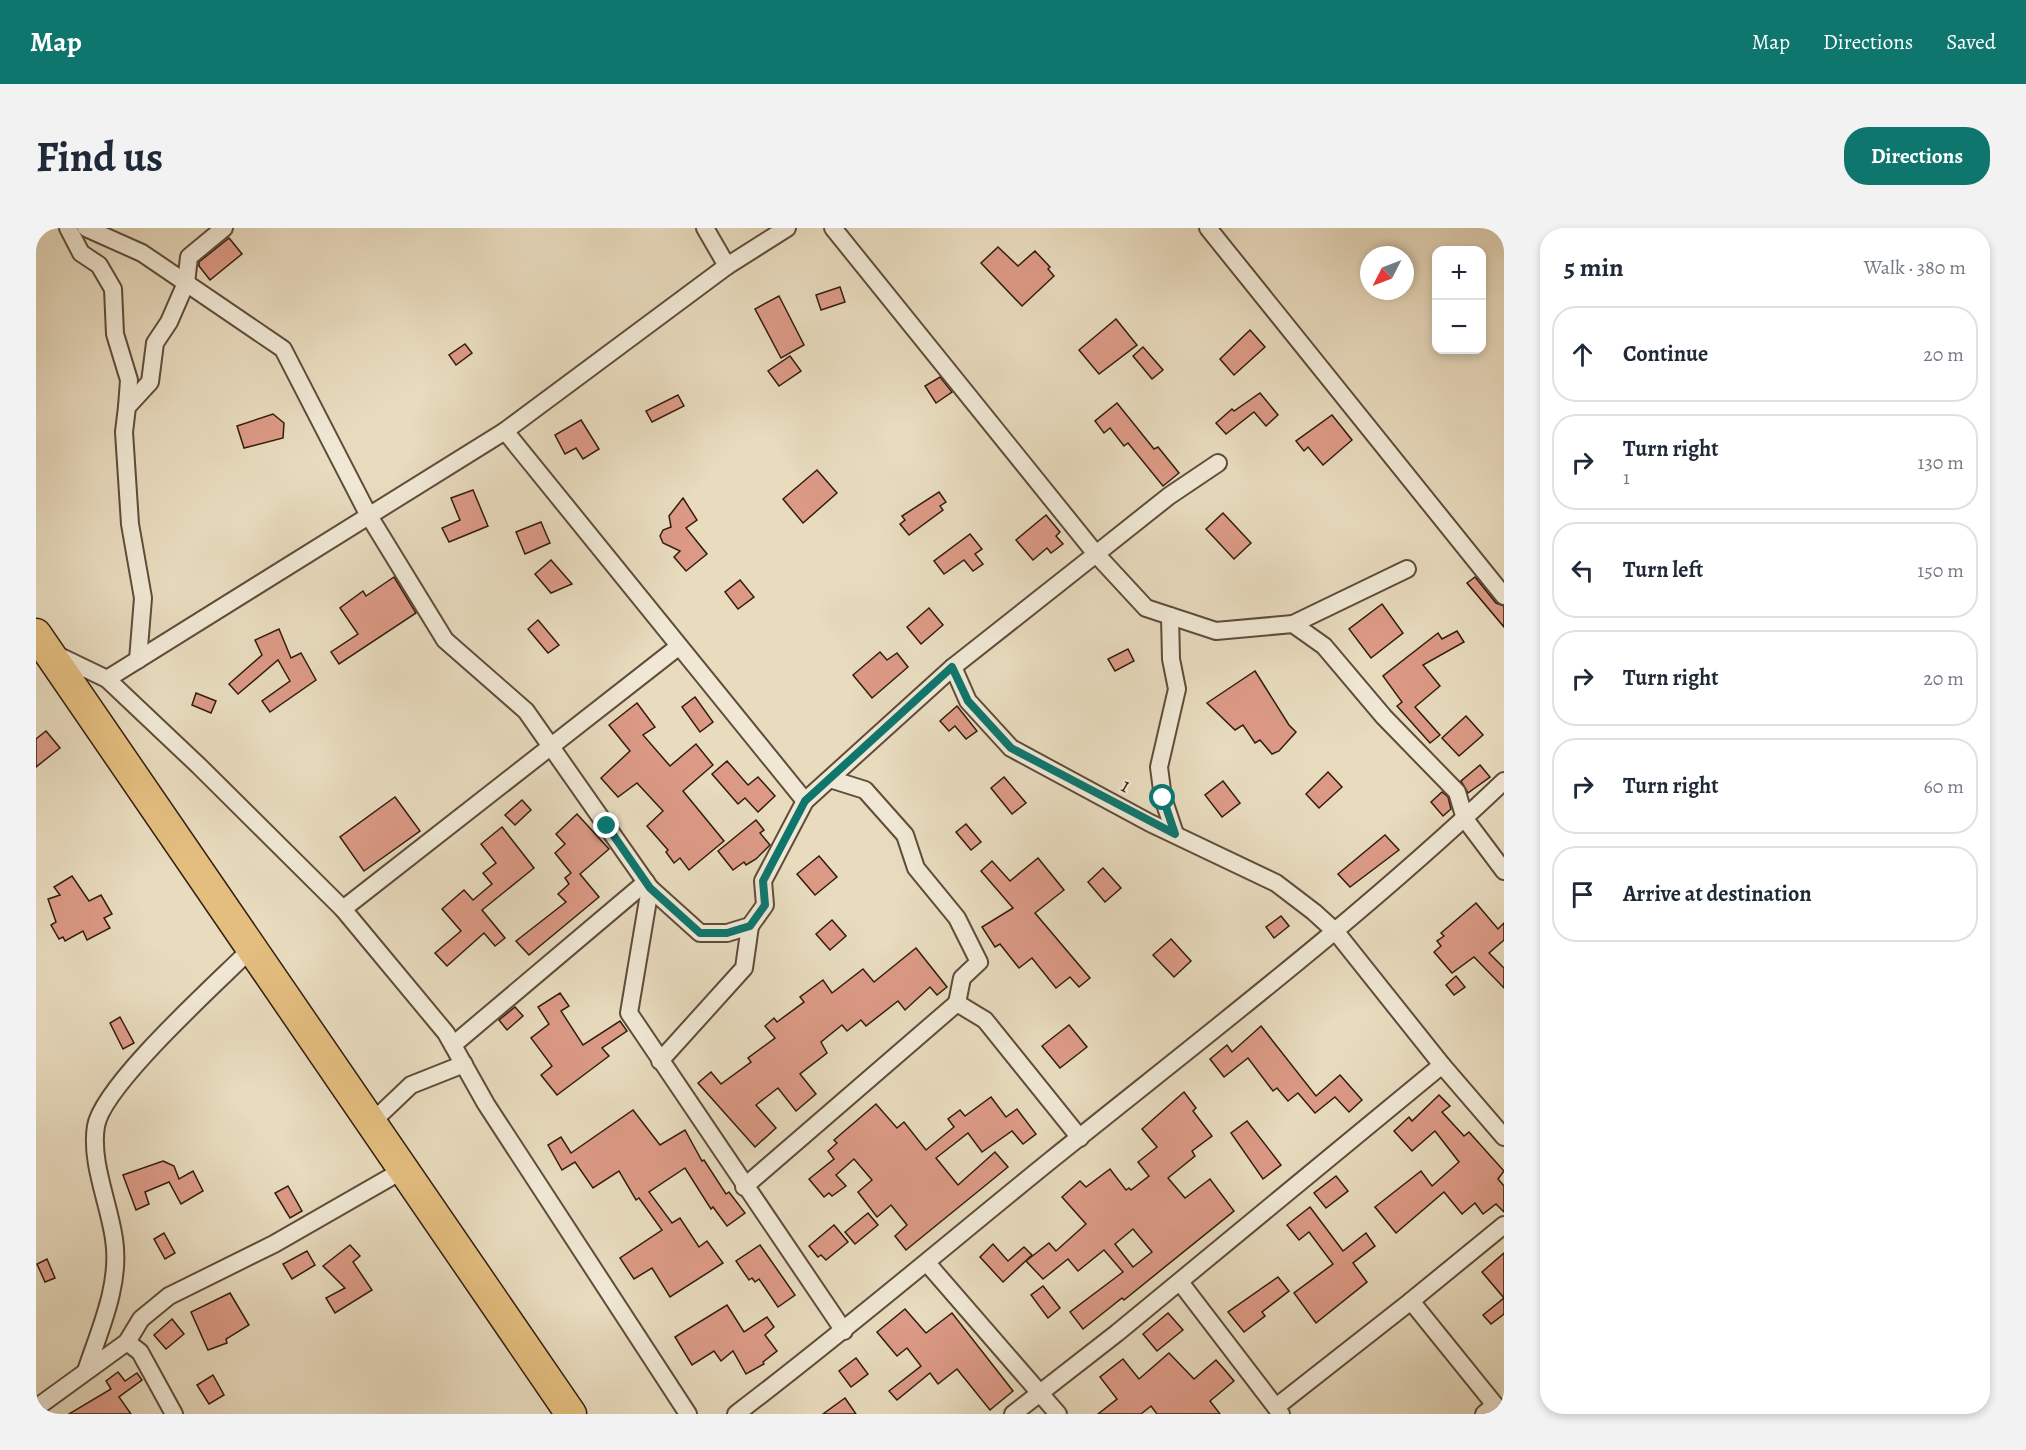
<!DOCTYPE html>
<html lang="en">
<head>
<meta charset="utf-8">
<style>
	body { margin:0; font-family:Alegreya,serif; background:#f2f2f3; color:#1f2937 }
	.controls { position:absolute; right:18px; top:18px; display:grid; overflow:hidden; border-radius:12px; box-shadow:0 3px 9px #0003 }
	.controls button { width:54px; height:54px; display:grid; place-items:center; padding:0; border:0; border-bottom:2px solid #e0e1e3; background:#fff; color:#1f2937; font:30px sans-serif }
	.compass { position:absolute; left:1324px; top:18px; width:54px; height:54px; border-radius:50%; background:#fff; box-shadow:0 3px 9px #0003; rotate:228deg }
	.stop { position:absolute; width:18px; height:18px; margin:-14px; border:4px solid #0f766e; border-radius:50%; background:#fff }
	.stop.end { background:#0f766e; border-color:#fff; box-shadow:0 2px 6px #0008 }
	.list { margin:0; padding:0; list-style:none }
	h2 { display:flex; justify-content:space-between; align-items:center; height:78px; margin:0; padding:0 24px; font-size:26px }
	h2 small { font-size:20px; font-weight:400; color:#747a83 }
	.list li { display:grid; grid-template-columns:39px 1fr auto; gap:18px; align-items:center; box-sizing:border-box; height:96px; margin:0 12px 12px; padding:0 12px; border:2px solid #e0e1e3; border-radius:24px }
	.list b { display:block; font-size:22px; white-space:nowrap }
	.list p { margin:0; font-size:20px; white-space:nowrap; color:#747a83 }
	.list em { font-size:20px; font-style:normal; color:#747a83 }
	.icon { flex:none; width:33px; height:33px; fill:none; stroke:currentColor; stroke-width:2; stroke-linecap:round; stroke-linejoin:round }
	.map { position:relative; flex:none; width:1468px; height:1186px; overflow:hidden; border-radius:24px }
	header { display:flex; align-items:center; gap:36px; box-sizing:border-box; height:84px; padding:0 30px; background:#0f766e; color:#fff }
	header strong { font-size:28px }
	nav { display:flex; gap:33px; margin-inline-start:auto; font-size:21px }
	.intro { display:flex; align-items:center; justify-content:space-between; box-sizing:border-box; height:144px; padding:0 36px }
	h1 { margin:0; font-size:42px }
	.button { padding:15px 27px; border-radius:24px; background:#0f766e; color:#fff; font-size:21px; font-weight:700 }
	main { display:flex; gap:36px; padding:0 36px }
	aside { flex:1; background:#fff; border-radius:24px; box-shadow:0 3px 9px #0003 }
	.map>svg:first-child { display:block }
</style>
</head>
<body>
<header>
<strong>Map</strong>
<nav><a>Map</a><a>Directions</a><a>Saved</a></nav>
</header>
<div class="intro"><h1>Find us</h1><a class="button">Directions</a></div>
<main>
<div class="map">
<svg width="1468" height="1186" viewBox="0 0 1468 1186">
	<rect width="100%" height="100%" fill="#e8dbbe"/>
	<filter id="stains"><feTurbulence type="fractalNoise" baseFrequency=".00333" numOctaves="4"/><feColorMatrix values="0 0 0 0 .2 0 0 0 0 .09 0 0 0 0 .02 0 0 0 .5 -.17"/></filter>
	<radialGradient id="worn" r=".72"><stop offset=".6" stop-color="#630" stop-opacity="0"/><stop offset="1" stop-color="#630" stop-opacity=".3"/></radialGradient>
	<g fill="#dc9a86" stroke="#321d0e" stroke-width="1.5" fill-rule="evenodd">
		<polygon points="193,10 206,26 174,52 163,38 163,34"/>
		<polygon points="962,19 982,38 999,23 1014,39 1012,41 1018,48 986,78 945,35"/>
		<polygon points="804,59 809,74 785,82 780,67"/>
		<polygon points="743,68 768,117 745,130 719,81"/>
		<polygon points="1080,91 1101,117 1063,146 1043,122"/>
		<polygon points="1214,102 1229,119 1198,147 1184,131"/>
		<polygon points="429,116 436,125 420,137 413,127"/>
		<polygon points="1107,119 1127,142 1116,151 1097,128"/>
		<polygon points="754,128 765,143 743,158 732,143"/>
		<polygon points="904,149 916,164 900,175 889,158"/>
		<polygon points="1224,165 1242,187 1230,198 1218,184 1190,206 1180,195 1196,181 1198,183"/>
		<polygon points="642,167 648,178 616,194 610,183"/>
		<polygon points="1081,175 1118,221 1122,219 1143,245 1127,258 1092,215 1088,218 1074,200 1068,205 1059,193"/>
		<polygon points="237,186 248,195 247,210 208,220 201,198"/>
		<polygon points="1296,187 1316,212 1287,237 1272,219 1268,223 1260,213"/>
		<polygon points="545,192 563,221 547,231 540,220 529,226 519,207"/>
		<polygon points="781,242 801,265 767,295 747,271"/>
		<polygon points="437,262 452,298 413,314 406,300 424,292 415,270"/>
		<polygon points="903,264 910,274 904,278 907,282 873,307 864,296 869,292 866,288"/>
		<polygon points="647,270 661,292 650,300 671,326 650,343 638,329 644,323 627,315 624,308 627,302 635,299 633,288"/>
		<polygon points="1187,285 1215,315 1198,331 1170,301"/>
		<polygon points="1010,287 1024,304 1020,308 1027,316 1015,325 1011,320 997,332 980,312"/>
		<polygon points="505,294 514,315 489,326 480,304"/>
		<polygon points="934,306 946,321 939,326 947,336 937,343 928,332 908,346 898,333"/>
		<polygon points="515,332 536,356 515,365 499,346"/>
		<polygon points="358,349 380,385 303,436 295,424 322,406 304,380 327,363 330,368"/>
		<polygon points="1439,349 1460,375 1468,378 1468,399 1431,355"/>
		<polygon points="704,352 718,369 702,381 689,364"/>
		<polygon points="1346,376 1367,405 1335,430 1313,401"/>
		<polygon points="893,380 907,397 885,416 871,399"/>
		<polygon points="502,392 523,417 512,425 492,401"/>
		<polygon points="243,401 255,430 265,425 280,452 234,484 226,473 254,453 242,432 202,466 193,456 226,427 219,412"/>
		<polygon points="1421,403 1428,414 1387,437 1404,458 1379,479 1404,507 1394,515 1361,478 1366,474 1347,448 1402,405 1406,411"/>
		<polygon points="1092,421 1098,433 1079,443 1072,431"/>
		<polygon points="844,424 851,432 861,425 872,439 836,470 817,447"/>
		<polygon points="1219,443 1253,497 1260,504 1243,523 1236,526 1224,512 1219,515 1207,497 1199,502 1171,475"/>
		<polygon points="160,465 180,473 175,485 156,477"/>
		<polygon points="659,469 677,494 664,504 646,479"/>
		<polygon points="601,475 619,499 607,507 634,538 660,516 677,537 647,563 688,613 653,642 644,630 638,635 630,624 632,622 611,598 627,583 601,555 582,569 565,550 594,523 573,497"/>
		<polygon points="921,478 941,503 930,511 919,498 913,503 904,493"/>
		<polygon points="1430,488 1447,507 1423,528 1406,510"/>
		<polygon points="10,503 24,520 0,539 0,511"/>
		<polygon points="691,533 712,557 722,549 739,568 722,584 709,570 702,576 676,546"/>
		<polygon points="1444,537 1454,549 1432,565 1425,553"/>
		<polygon points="1292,544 1306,559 1283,580 1270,566"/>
		<polygon points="968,549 990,575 976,586 955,560"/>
		<polygon points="1187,553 1204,575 1186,589 1169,567"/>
		<polygon points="1406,564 1412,569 1415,581 1407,588 1395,574"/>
		<polygon points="359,569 384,603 328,643 304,609"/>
		<polygon points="486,572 495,582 479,597 469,587"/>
		<polygon points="541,586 573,621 544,646 563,669 493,727 480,713 530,674 522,666 533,656 529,650 535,645 519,625 529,616 520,606"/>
		<polygon points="720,592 728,602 724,605 734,617 720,631 710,637 708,634 697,642 682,623"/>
		<polygon points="930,596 945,614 935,622 920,604"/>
		<polygon points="466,599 498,640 446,682 469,710 459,718 448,705 411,738 399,725 425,703 406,681 428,662 437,672 456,656 447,645 460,635 445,616"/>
		<polygon points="1349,607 1363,622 1314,659 1302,646"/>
		<polygon points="783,628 801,649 779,667 761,646"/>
		<polygon points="1002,630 1028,662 999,685 1054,750 1043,759 1034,749 1020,760 996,730 983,740 964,716 959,719 946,699 977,680 945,643 956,633 974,653"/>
		<polygon points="1067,640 1085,660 1069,674 1052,654"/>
		<polygon points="36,648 53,673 65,667 76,686 68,690 74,700 51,712 47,703 29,713 27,709 23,711 15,697 20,694 12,671 24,667 18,659"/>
		<polygon points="1440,675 1462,701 1468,695 1468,712 1453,725 1468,740 1468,760 1438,729 1416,745 1398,724 1405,718 1401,713 1408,708 1405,705"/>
		<polygon points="1245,688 1253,698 1238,710 1230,699"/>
		<polygon points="796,692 810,708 794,722 780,706"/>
		<polygon points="1135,711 1155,733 1138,749 1117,727"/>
		<polygon points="880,720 911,759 901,767 894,759 869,782 862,773 830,798 825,792 811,803 806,797 785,814 791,825 764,846 780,866 760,883 742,860 720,877 740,900 719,919 662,855 675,844 685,856 715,834 712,830 739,810 729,798 738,790 741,794 768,774 764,769 787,752 796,765 827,741 838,754"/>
		<polygon points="1420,748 1429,759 1418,767 1410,757"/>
		<polygon points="524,765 533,778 525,783 547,817 584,793 591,803 566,820 573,828 521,867 505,847 516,838 495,810 513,796 502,779"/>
		<polygon points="479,779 487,788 471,802 463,792"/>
		<polygon points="84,789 98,815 87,821 74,795"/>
		<polygon points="1033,797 1051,819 1024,840 1006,818"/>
		<polygon points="1225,798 1280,868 1304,847 1326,872 1313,884 1299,869 1279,885 1262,865 1252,873 1241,860 1237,863 1212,830 1188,849 1174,831 1191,817 1196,824"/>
		<path d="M1148,864L1160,880L1157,883L1176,908L1156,923L1159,928L1132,950L1149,970L1174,951L1198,983L1088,1072L1086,1070L1047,1101L1034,1084L1087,1044L1068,1022L1042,1043L1032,1031L1007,1051L990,1033L1013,1015L1020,1023L1050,996L1026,969L1044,953L1050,959L1074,941L1090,962L1093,960L1095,962L1113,948L1102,934L1121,919L1106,901ZM1097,1001L1116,1024L1097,1039L1079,1016Z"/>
		<polygon points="1403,867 1414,878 1406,884 1428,908 1433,904 1468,943 1462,951 1468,958 1468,984 1460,976 1447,986 1439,975 1426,986 1408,964 1360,1005 1339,979 1385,943 1396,958 1423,934 1399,903 1376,923 1358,903 1373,889 1376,893"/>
		<polygon points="955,869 970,889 981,881 1000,906 987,916 976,903 946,924 932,905 900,930 922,957 959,924 972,939 870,1022 859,1008 871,997 855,977 841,989 822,964 836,952 818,931 800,947 810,958 796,968 793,965 788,969 773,951 798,931 792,923 801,915 798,912 840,876 861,900 868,894 890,922 918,899 912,891 924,882 929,888"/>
		<polygon points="597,882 624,917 649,902 666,933 668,932 690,966 693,964 709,985 691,998 677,979 675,981 649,940 613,964 636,995 644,990 663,1019 671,1013 687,1035 634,1069 616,1040 598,1051 584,1030 626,1002 603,970 600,972 583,943 557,960 539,934 526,942 512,917 525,909 535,925"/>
		<polygon points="1211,893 1245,937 1227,951 1195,905"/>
		<polygon points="127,933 138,938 143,951 157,943 167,963 145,976 133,954 109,964 113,976 100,982 87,947"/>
		<polygon points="1300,948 1312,963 1290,980 1278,965"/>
		<polygon points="252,958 266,983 254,990 239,965"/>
		<polygon points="1274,979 1307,1023 1330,1005 1339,1018 1317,1035 1331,1054 1280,1095 1258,1065 1297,1036 1273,1004 1263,1012 1251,997"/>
		<polygon points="832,985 842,997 819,1016 809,1004"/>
		<polygon points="798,997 812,1014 790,1032 785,1027 782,1029 773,1018"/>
		<polygon points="128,1005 139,1025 129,1031 118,1011"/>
		<polygon points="957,1016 972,1033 988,1019 996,1027 967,1054 944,1029"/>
		<polygon points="314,1017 324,1028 317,1034 336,1062 299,1085 290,1070 309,1060 287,1038"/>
		<polygon points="724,1017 759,1067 742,1079 723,1051 719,1054 716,1050 713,1052 700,1033"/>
		<polygon points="271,1023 279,1037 256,1051 247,1036"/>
		<polygon points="1468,1025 1468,1070 1446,1044"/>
		<polygon points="11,1031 19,1050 9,1054 1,1036"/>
		<polygon points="1242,1049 1253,1063 1226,1084 1229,1088 1208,1104 1192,1084"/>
		<polygon points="1007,1058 1024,1080 1012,1090 995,1067"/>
		<polygon points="194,1065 213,1097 190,1111 191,1115 172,1122 155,1084"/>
		<polygon points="1468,1070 1468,1086 1455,1096 1447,1087"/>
		<polygon points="691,1077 708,1104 731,1089 738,1099 729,1107 741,1123 727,1134 728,1136 710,1146 697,1123 685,1133 678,1123 656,1137 639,1109"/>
		<polygon points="869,1081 890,1105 916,1085 977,1163 954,1182 921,1141 902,1156 894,1145 861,1172 853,1163 885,1138 871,1120 861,1128 841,1104"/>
		<polygon points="1132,1085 1147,1102 1121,1123 1107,1106"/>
		<polygon points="136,1091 148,1106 130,1121 118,1107"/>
		<polygon points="1133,1125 1158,1151 1180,1132 1188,1141 1198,1153 1174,1173 1184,1186 1121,1186 1115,1178 1105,1186 1062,1186 1081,1171 1064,1149 1087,1131 1103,1151"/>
		<polygon points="820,1130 832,1146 815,1159 803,1143"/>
		<polygon points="82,1144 89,1153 101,1145 106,1152 83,1169 95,1186 33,1186 75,1161 70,1153"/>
		<polygon points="177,1147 188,1167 173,1176 161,1157"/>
		<polygon points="809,1170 820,1186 787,1186"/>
	</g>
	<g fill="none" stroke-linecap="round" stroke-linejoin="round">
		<g stroke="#604c3a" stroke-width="20">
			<g id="street">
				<polyline points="32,0 45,25 63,37 77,61 79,106 93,152 91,179"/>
				<polyline points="50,0 106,25 247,121 333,288 409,412 490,483 614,660 593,785 808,1103"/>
				<polyline points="669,0 691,38 751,0"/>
				<polyline points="1172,0 1468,368"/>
				<polyline points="469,203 769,573 917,439 1060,326 797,0"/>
				<polyline points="1182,235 1133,268 1060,326 1110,380 1180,403 1257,396 1288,418 1348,489 1421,564 1429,591 1468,643"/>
				<polyline points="1134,388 1135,431 1141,461 1123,539 1127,570 1139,606"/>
				<polyline points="1257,396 1371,341"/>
				<polyline points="19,426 71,451 163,538 307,681 410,805 450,876 652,1186"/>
				<polyline points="102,432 107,370 94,296 88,204 91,179 114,154 119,115 133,94 150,55 153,29 188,0"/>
				<polyline points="917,439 932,473 975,520 1114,595 1240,655 1278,684 1300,704 1406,837 1468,909"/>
				<polyline points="71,451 469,203 691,38"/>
				<polyline points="794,551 829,562 869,607 880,640 921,690 943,734 926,750 921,775"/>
				<polyline points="614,660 664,705 691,705 714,698 729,677 727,653 769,573"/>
				<polyline points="307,681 642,419"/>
				<polyline points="417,817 610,654"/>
				<polyline points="624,833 708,740 714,698"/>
				<polyline points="335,895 375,857 428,836"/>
				<polyline points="708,959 921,775 949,792 1044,910"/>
				<polyline points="891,1035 1022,1186"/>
				<polyline points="1144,1054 1245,1186"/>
				<polyline points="91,1114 104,1124 138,1186"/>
				<path d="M50,1143C64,1101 85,1056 78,1011C73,975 54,934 60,898C67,857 181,755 215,721"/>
				<polyline points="1240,1179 1375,1073"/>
				<polyline points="0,1180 91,1114 105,1091 133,1068 238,1016 367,942"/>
				<path d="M700,1186C808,1104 910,1017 1015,932C1169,808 1325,689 1468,553"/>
				<polyline points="977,1186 1081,1105 1406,837"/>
				<polyline points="1448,1186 1459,1177 1375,1073 1468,997"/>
			</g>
		</g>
		<g stroke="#321d0e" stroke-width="33">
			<polyline id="highway" points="0,406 535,1186"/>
		</g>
		<use href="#street" stroke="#f0e8d5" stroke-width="16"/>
		<use href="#highway" stroke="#e4be7f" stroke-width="30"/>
	</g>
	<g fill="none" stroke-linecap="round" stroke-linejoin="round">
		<polyline stroke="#0f766e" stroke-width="8" points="571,598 614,660 664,705 691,705 714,698 729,677 727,653 769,573 916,439 932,473 975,520 1139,606 1127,570"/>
	</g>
	<g text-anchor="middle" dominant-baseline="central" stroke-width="4.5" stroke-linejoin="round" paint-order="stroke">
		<g font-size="21" fill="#321d0e" stroke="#f0e8d5">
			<text transform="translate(1090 557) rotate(29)">1</text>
		</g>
	</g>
	<rect width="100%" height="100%" filter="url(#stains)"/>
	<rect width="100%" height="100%" fill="url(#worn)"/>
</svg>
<div class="controls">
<button>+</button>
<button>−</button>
</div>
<svg class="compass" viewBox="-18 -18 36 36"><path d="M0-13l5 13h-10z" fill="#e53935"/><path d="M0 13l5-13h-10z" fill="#747a83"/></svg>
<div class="stop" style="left:1127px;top:570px"></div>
<div class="stop end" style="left:571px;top:598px"></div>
</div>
<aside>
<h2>5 min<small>Walk · 380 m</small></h2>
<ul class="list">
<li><svg class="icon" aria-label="ahead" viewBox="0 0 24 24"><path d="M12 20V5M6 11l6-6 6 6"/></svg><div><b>Continue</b></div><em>20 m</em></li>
<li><svg class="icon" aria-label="right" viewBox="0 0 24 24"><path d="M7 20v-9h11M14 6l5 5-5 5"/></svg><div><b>Turn right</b><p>1</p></div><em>130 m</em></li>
<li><svg class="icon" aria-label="left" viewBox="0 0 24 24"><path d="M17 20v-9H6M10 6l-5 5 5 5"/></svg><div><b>Turn left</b></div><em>150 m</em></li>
<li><svg class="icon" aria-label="right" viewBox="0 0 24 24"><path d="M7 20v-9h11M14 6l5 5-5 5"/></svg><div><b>Turn right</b></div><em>20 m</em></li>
<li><svg class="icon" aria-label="right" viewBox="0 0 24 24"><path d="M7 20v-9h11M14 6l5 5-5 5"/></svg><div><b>Turn right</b></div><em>60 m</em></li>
<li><svg class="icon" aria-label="arrive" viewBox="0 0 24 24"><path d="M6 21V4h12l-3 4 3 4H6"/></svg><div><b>Arrive at destination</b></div></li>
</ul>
</aside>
</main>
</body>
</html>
